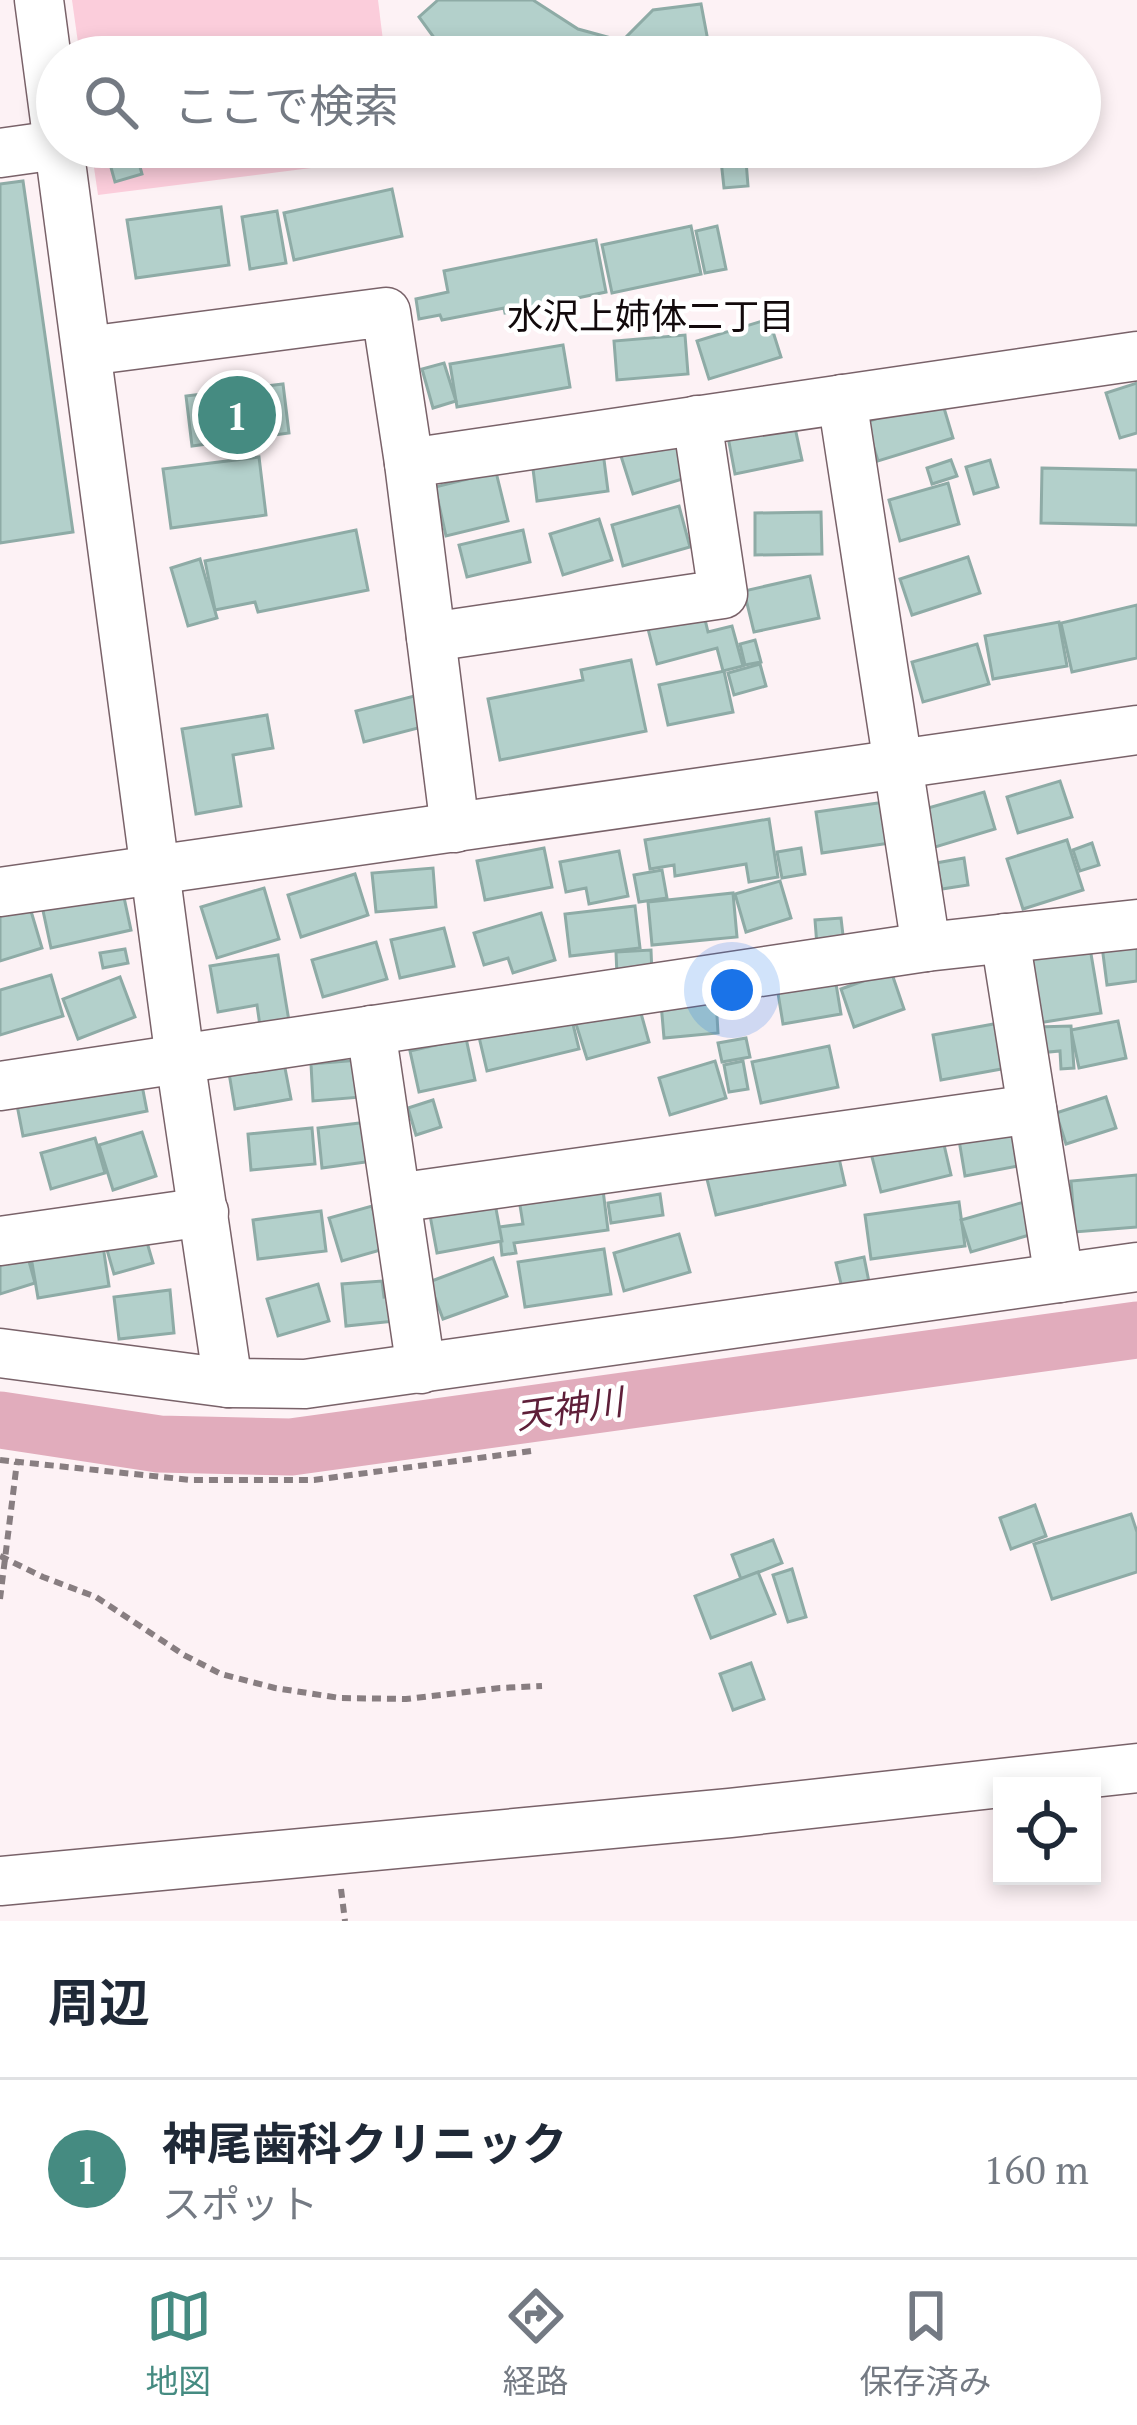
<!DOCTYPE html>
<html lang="ja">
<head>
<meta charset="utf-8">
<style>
	body { margin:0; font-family:"PT Serif","Noto Sans JP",serif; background:#f2f2f3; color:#1f2937 }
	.controls { position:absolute; right:36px; bottom:36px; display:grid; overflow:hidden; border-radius:0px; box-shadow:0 6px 18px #0003 }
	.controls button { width:108px; height:108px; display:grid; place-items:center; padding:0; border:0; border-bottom:3px solid #e0e1e3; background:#fff; color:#1f2937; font:60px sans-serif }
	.you { position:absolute; left:732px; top:990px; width:42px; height:42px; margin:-30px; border:9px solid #fff; border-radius:50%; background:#1a73e8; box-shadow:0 0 0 18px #1a73e833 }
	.badge { display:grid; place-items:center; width:78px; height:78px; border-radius:50%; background:#458b81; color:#fff; font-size:39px; font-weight:700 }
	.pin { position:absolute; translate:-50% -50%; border:6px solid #fff; box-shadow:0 3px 12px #0006 }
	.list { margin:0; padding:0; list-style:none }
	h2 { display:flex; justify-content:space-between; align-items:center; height:156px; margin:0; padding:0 48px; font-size:51px }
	h2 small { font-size:39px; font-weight:400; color:#747a83 }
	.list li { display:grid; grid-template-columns:78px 1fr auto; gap:36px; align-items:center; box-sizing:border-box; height:180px; padding:0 48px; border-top:3px solid #e0e1e3 }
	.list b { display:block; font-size:45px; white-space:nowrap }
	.list p { margin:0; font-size:39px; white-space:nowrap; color:#747a83 }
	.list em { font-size:39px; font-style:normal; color:#747a83 }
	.icon { flex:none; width:66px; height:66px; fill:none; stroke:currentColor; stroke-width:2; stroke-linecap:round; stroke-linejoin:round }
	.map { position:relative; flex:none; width:1137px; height:1921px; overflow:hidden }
	.search { position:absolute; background:#fff; box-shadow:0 6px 18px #0003; left:36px; right:36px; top:36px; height:132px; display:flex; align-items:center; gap:30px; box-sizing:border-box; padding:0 42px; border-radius:66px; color:#747a83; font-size:45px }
	.sheet { height:336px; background:#fff }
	nav { display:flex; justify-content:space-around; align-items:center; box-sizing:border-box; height:168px; border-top:3px solid #e0e1e3; background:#fff; font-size:33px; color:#747a83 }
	nav a { display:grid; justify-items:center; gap:6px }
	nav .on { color:#458b81 }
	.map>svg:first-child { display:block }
</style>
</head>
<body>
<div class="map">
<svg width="1137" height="1921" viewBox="0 0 1137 1921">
	<rect width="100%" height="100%" fill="#fdf2f5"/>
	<g fill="#fbcddb">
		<polygon points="72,0 378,0 385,57 80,57"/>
		<polygon points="91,147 397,147 398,157 98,195"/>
	</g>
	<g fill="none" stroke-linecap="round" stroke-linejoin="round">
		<polyline stroke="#e1acbc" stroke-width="57" points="0,1420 159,1444 291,1447 1137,1330"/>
	</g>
	<g fill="#b3d0cb" stroke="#8eaba6" stroke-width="3">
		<polygon points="438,0 533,0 578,29 622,41 653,10 701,4 711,57 493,57 497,50 492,43 466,57 448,57 419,17"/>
		<polygon points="745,148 748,186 724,188 720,151"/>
		<polygon points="137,156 142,174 115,182 110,164"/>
		<polygon points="23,181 73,532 0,543 0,184"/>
		<polygon points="392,189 402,236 294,260 284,213"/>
		<polygon points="221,207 229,265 136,278 127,220"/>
		<polygon points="277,211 286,263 250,269 242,217"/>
		<polygon points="691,226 701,274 612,293 602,245"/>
		<polygon points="717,226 726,269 705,273 696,231"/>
		<polygon points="596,240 606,292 505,313 504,308 442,320 440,315 419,319 416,299 448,292 444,271"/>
		<polygon points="769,319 781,357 709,379 697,341"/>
		<polygon points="685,335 688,374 617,380 614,341"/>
		<polygon points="563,345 570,387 457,407 450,364"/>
		<polygon points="444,363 456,401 433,408 422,369"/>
		<polygon points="1137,383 1137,433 1120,438 1106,393"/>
		<polygon points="283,384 289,433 192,446 186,396"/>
		<polygon points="941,398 953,438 878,461 866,422"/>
		<polygon points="794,423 802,460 735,474 728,437"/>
		<polygon points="676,435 689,477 633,494 620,453"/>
		<polygon points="603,452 608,491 537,501 532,461"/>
		<polygon points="259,457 266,515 171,528 163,469"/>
		<polygon points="951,460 957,476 932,484 927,468"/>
		<polygon points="990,460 998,487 974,494 966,467"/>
		<polygon points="1042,468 1137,470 1137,525 1041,523"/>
		<polygon points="496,472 508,521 446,536 435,487"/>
		<polygon points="948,483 959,524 900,541 889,500"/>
		<polygon points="679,506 690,547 623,566 612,525"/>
		<polygon points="821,512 822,554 755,555 755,513"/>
		<polygon points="599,519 612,560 563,575 550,534"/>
		<polygon points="356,530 368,590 258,612 255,602 215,610 205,561"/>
		<polygon points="523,530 530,562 467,577 459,545"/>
		<polygon points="968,557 980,593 912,615 900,579"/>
		<polygon points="200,559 217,618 188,626 171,568"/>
		<polygon points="810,576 819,618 754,632 744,591"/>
		<polygon points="1137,605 1137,658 1072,672 1061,623"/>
		<polygon points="702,607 708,632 732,626 743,666 723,671 717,648 657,664 646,621"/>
		<polygon points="1059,622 1067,666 993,679 985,636"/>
		<polygon points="755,640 761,662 745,665 740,644"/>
		<polygon points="977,644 989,684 923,702 912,662"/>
		<polygon points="631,660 646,731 500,760 488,699 583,680 581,670"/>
		<polygon points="760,664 766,686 734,695 728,673"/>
		<polygon points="724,671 733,712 668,725 659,685"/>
		<polygon points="418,695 426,726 364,742 356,711"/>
		<polygon points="267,715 273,748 233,755 241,806 196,814 182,729"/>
		<polygon points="1060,781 1072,817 1018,833 1007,797"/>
		<polygon points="984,792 995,829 932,848 921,810"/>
		<polygon points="885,802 890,843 822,853 816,812"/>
		<polygon points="769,819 778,877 749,882 746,864 675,876 674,865 650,869 645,840"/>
		<polygon points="1067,840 1083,890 1023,909 1007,859"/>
		<polygon points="1092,843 1099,865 1080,871 1073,850"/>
		<polygon points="544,848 552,887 485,900 477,861"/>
		<polygon points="801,848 805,874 782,878 777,852"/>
		<polygon points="619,851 628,896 589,904 586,888 566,892 560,862"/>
		<polygon points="964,858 968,885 942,889 936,863"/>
		<polygon points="433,868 436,907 376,912 372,873"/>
		<polygon points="662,870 667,898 639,902 634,875"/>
		<polygon points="355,874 368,915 301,937 288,895"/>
		<polygon points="780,881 791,918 746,932 735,894"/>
		<polygon points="122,888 131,930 51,948 42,906"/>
		<polygon points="264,888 279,939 217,958 201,907"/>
		<polygon points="733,893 737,937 652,945 648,902"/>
		<polygon points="28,901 42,948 0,961 0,910"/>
		<polygon points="635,906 640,948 570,956 565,914"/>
		<polygon points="541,913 555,960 513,973 508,958 484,965 474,933"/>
		<polygon points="841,918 844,944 817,946 815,920"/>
		<polygon points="444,928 454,966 400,978 391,940"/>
		<polygon points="1137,941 1137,981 1107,985 1102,946"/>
		<polygon points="376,942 387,979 323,997 312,960"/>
		<polygon points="1090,948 1101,1013 1038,1023 1027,958"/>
		<polygon points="125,949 128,963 103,968 100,953"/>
		<polygon points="651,950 652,975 617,976 616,952"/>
		<polygon points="278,955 289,1021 260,1026 257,1005 218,1012 210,966"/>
		<polygon points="891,971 904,1009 854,1027 841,989"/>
		<polygon points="51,975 63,1016 0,1035 0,990"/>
		<polygon points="120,977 135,1017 78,1039 63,999"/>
		<polygon points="835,978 841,1014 783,1024 777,987"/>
		<polygon points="716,999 718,1033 664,1038 661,1003"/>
		<polygon points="639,1006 649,1042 587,1059 576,1024"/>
		<polygon points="571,1016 579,1049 487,1071 479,1037"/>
		<polygon points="1118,1021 1126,1058 1079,1068 1071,1030"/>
		<polygon points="999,1023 1007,1068 941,1080 933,1035"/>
		<polygon points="1071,1026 1074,1068 1061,1069 1060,1051 1038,1053 1037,1027"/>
		<polygon points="466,1038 475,1080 419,1092 410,1051"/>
		<polygon points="746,1038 750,1057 722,1062 718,1043"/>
		<polygon points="829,1046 838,1087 761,1103 752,1062"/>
		<polygon points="371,1059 374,1096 313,1101 311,1064"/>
		<polygon points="715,1061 726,1098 670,1115 659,1078"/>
		<polygon points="743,1061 748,1089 729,1092 724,1065"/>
		<polygon points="284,1063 291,1099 235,1109 229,1073"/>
		<polygon points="140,1075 147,1111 23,1136 16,1100"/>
		<polygon points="1106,1097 1116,1128 1066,1144 1056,1113"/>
		<polygon points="433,1100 441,1127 416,1135 408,1108"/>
		<polygon points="368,1122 373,1161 322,1168 318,1128"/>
		<polygon points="312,1128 315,1164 251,1170 248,1134"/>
		<polygon points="1012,1130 1018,1166 965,1176 959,1140"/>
		<polygon points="142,1132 156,1176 113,1190 99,1145"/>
		<polygon points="942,1136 951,1175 881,1192 871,1153"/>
		<polygon points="95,1138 105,1173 51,1189 41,1153"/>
		<polygon points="837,1149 845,1185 716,1215 707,1179"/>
		<polygon points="1137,1175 1137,1227 1075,1232 1071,1181"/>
		<polygon points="602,1182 608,1230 514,1243 516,1253 502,1255 499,1227 523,1224 518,1193"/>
		<polygon points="660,1194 663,1215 611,1223 608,1203"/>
		<polygon points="494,1198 502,1241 437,1253 429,1210"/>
		<polygon points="959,1202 965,1246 871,1259 865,1215"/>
		<polygon points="1024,1202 1033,1234 971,1252 961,1220"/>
		<polygon points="372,1206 384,1249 342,1261 329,1218"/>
		<polygon points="321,1211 326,1251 258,1259 253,1220"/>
		<polygon points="144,1232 153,1263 114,1274 105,1243"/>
		<polygon points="679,1234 690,1272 624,1291 614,1253"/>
		<polygon points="102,1239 109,1286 38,1298 30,1251"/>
		<polygon points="24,1243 35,1283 0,1294 0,1250"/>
		<polygon points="604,1249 611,1294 525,1307 518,1262"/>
		<polygon points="864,1257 869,1282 842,1288 836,1263"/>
		<polygon points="493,1258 507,1296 443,1319 429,1282"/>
		<polygon points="382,1281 384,1297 402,1295 405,1320 346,1326 342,1284"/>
		<polygon points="318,1284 329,1321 278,1336 267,1299"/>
		<polygon points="170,1290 174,1333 119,1339 114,1297"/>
		<polygon points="1035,1505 1046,1536 1011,1549 1000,1518"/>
		<polygon points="1131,1514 1137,1532 1137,1572 1052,1599 1034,1544"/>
		<polygon points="773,1540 782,1563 741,1579 732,1555"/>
		<polygon points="792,1569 806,1617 788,1622 773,1575"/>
		<polygon points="758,1572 775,1614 711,1638 695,1596"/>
		<polygon points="751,1663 764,1699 733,1710 720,1674"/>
	</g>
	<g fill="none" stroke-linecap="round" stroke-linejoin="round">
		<g stroke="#796269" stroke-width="51">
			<g id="minor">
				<polyline points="39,0 57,136"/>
				<polyline points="59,147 180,1059 228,1383"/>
				<polyline points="0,153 57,145"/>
				<polyline points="87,351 386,312 409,463 455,828"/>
				<polyline points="842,399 926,947"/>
				<polyline points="409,463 1137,356"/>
				<polyline points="431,637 723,594 697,420"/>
				<polyline points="0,892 1137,730"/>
				<polyline points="1005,938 1059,1278"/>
				<polyline points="371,1030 421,1369"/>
				<polyline points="0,1086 926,947 1137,924"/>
				<polyline points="396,1198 1032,1109"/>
				<polyline points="0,1241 204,1212"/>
				<polyline points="0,1353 228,1383 305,1384 1137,1267"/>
				<polyline points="0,1881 730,1813 1137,1768"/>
			</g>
		</g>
		<g stroke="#887e81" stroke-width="6" stroke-dasharray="9 6" stroke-linecap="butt">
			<polyline points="0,1460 191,1480 314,1480 531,1451"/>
			<polyline points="0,1556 43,1577 96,1597 184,1655 221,1674 275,1688 340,1698 406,1699 500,1688 542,1686"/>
			<polyline points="0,1599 17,1462"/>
			<polyline points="341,1889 345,1921"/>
		</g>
		<use href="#minor" stroke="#fff" stroke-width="48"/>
	</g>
	<g text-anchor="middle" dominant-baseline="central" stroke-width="9" stroke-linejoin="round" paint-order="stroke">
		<g font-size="36" fill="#120a0c" stroke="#fff">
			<text x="651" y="315">水沢上姉体二丁目</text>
		</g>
		<g font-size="36" font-style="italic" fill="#5e1f39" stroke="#fff">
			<text transform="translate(569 1408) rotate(-8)">天神川</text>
		</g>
	</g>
</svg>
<div class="controls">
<button><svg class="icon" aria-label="locate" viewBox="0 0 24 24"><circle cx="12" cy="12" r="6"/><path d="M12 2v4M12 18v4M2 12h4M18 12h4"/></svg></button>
</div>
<div class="you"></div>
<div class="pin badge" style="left:237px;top:415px">1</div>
<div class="search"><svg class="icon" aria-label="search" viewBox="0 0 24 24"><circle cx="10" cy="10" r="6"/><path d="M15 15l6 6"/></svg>ここで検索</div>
</div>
<section class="sheet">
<h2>周辺<small></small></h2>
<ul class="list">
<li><span class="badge">1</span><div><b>神尾歯科クリニック</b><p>スポット</p></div><em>160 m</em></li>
</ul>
</section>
<nav>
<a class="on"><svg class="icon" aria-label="map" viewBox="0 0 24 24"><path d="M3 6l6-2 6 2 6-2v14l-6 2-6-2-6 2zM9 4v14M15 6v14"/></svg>地図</a>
<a><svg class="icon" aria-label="directions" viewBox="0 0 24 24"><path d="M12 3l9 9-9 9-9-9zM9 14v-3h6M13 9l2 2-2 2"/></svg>経路</a>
<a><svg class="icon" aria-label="saved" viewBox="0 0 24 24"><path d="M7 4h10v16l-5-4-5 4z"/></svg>保存済み</a>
</nav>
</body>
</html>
